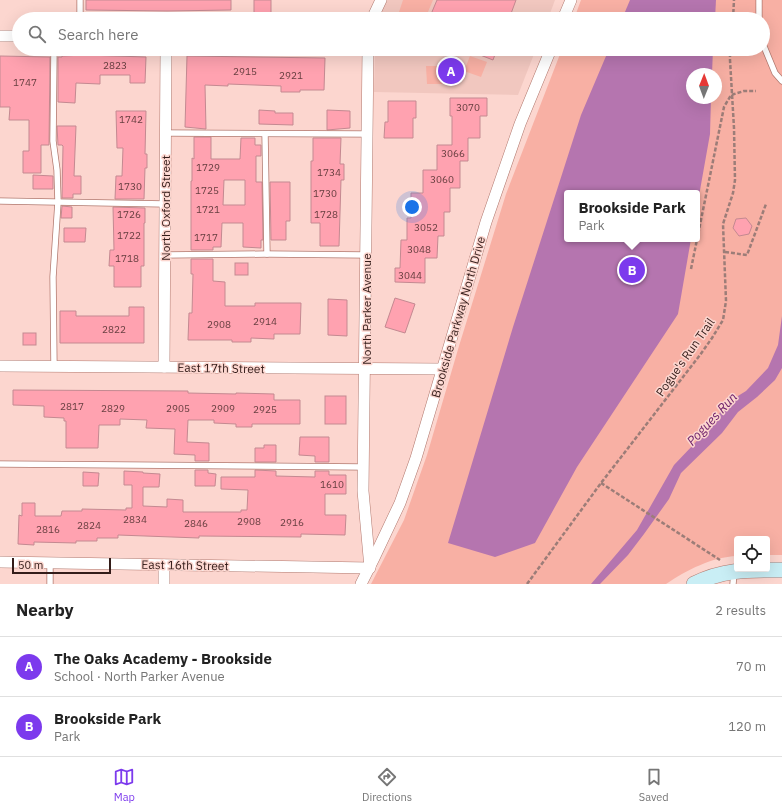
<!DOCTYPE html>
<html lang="en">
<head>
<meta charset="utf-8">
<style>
	body { margin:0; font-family:"IBM Plex Sans",sans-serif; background:#f2f2f2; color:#222 }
	.controls { position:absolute; right:12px; bottom:12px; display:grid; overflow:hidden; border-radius:4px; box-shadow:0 4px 16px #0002 }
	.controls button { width:36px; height:36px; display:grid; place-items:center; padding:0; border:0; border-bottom:1px solid #e0e0e0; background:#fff; color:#222; font:20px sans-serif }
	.compass { position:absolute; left:686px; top:68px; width:36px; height:36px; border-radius:50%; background:#fff; box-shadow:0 4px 16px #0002; rotate:1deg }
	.scale { position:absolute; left:12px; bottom:10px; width:99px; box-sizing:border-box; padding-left:4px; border:2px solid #331c19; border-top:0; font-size:11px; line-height:14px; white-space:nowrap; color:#331c19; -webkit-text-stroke:3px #fcd6cf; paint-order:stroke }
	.you { position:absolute; left:412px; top:207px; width:14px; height:14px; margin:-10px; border:3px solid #fff; border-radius:50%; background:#1a73e8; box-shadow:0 0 0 6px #1a73e833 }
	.badge { display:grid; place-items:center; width:26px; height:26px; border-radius:50%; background:#7c3aed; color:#fff; font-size:13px; font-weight:700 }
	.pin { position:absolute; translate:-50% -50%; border:2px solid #fff; box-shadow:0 1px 4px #0006 }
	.popup { position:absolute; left:564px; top:190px; width:136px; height:52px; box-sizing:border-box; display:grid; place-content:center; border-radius:4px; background:#fff; filter:drop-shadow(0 1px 3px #0005); font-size:13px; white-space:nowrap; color:#767676 }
	.popup b { font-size:15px; color:#222 }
	.popup::after { content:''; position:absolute; left:50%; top:100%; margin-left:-8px; border:8px solid transparent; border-top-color:#fff }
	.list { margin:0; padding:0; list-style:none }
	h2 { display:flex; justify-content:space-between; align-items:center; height:52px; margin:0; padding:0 16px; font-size:17px }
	h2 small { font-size:13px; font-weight:400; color:#767676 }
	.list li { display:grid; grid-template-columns:26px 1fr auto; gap:12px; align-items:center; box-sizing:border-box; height:60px; padding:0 16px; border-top:1px solid #e0e0e0 }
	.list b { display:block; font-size:15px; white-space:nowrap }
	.list p { margin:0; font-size:13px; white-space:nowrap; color:#767676 }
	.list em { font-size:13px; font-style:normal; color:#767676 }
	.icon { flex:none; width:22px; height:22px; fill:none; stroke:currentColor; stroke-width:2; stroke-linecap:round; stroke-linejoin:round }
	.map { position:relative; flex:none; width:782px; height:584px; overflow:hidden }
	.search { position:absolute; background:#fff; box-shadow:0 4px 16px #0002; left:12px; right:12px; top:12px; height:44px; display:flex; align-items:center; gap:10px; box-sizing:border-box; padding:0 14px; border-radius:22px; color:#767676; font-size:15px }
	.sheet { height:172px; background:#fff }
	nav { display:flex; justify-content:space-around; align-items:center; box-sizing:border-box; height:56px; border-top:1px solid #e0e0e0; background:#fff; font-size:11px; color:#767676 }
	nav a { display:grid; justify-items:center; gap:2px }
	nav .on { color:#7c3aed }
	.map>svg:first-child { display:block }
</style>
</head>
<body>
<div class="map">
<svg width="782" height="584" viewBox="0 0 782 584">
	<rect width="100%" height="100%" fill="#fcd6cf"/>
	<g fill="#f1c7bf">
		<polygon points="387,0 555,0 548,19 378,19"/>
		<polygon points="375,49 536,49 518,95 374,92"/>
	</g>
	<g fill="#f8b0a4" fill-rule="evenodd">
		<polygon points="403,0 433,0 425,19 400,19 397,18"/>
		<path d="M581,0H782V555H767V539H737V556C712,557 687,570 666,584H371L404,520L427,455L459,346L506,194L562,49H763V19H574ZM692,74H716V98H692ZM567,193H697V239H567Z"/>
		<polygon points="470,56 487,62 481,77 464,71"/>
		<polygon points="426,66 460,66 460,84 427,84"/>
	</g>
	<g fill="#b575af">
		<polygon points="630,0 716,0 715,19 622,19"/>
		<polygon points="609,49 713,49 712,74 692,74 692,98 711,98 710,134 697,207 697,193 567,193 567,239 691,239 678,314 577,467 535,543 495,557 448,543 513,327 581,115"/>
		<polygon points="782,316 782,368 775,380 757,397 738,412 722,433 681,473 669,499 644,534 628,555 600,584 591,584 637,530 674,465 713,424 725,404 746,391 768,368 778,345"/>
	</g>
	<g fill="#ffa2b0" stroke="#c48991" fill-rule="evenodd">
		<polygon points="86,0 231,0 231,10 167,11 86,10"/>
		<polygon points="254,0 271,0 271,16 254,15"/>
		<polygon points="437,0 516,0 509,19 429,19"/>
		<polygon points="465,49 497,49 493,60"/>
		<polygon points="85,55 146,57 145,83 130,83 130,75 100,75 100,84 76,83 75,103 58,102 58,57 62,57 62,56"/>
		<polygon points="0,56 50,57 49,145 41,145 41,173 23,173 23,151 29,151 29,120 9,120 10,107 0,107"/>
		<polygon points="187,56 325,58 324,90 300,90 300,92 281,92 281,86 228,84 228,86 205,85 206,129 185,127"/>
		<polygon points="450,98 487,98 487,116 480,116 480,138 468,138 468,161 460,161 460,188 450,188 450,212 444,212 444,236 438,236 437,258 425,258 425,283 395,282 395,268 400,268 401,240 407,240 407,218 411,218 411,193 423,193 423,170 437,170 437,145 452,145 452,116 450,116"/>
		<polygon points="388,101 416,101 416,118 413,118 413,138 384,138 385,122 388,122"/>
		<polygon points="259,110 275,111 275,113 293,113 293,125 259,124"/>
		<polygon points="327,110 350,111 350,128 327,130"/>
		<polygon points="116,111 146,111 145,154 147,154 147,168 145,168 144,199 115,199 116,176 122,176 123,148 117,148"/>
		<polygon points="57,126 76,126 74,176 81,176 81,194 73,194 73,198 62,198 63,146 62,145 58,145"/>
		<path d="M194,137H211V159H240L241,138H255V145H261V156H256V182H262L263,240H261V248L243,247V223H222L221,247H213V250H191V181H192V158L194,159ZM224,180H245V205H223Z"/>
		<polygon points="313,138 341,138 340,164 344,164 344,180 341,180 339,246 320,246 320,223 311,223 311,161 313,161"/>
		<polygon points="33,175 53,176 53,189 33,189"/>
		<polygon points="270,182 290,182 290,221 286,221 286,240 271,240"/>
		<polygon points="62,206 72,207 72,218 61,218"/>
		<polygon points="113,207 145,208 145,223 144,223 144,266 141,266 141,287 114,287 114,266 109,266 110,250 114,250"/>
		<polygon points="746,218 752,226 749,234 739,236 733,228 736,219"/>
		<polygon points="64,228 86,228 85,242 64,242"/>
		<polygon points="191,259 213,259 213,281 225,282 225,306 255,306 255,303 301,303 300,334 274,334 274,339 251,338 251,342 232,342 232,340 188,340 189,313 192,313 193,274 191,274"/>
		<rect x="235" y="263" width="13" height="12"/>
		<polygon points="395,298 415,304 405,333 385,327"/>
		<polygon points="328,299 347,300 347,336 328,335"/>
		<polygon points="129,307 144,307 144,343 60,343 60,311 76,311 76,316 129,316"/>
		<rect x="23" y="333" width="13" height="12"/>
		<polygon points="13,390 188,391 188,393 236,394 236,393 274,394 274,400 300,400 300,424 252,424 252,427 236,427 236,424 214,423 214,420 188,420 187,442 209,443 209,461 195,461 195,455 174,454 175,429 146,428 147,420 120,419 120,425 99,425 98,448 66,448 66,421 64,421 64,418 44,417 44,406 13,405"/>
		<rect x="325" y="396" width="21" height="28"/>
		<polygon points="300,437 329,437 329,462 315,462 315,456 299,455"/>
		<polygon points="264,445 276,445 276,462 255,462 255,448 264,448"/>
		<polygon points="195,470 208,470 208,473 216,474 215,486 195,486"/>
		<polygon points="255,470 276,471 276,476 315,477 315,471 329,471 329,475 346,475 346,494 325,494 325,515 346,515 345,535 301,534 301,537 199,536 199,538 118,535 118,538 97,538 97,541 76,541 76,543 34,542 34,545 18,544 19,515 22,516 22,503 35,503 35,516 61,516 62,511 82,511 82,509 126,510 126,508 132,508 132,485 124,485 124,471 143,472 143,473 160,474 159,487 143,487 143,506 167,507 167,499 183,500 183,512 241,512 241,510 247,510 248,490 221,489 221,477 255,477"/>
		<polygon points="83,472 99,473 98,486 83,486"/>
	</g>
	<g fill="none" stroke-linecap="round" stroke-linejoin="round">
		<g stroke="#b1796f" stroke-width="7">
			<g id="lane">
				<polyline points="759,0 759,19"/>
				<polyline points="80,19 80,0"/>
				<polyline points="763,44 775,73 782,81"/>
				<polyline points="165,133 367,134"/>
				<polyline points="265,134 267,254"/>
				<polyline points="0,201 165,204"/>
				<polyline points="165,255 267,254 366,255"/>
				<polyline points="54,367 53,277 58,202 57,170 53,141 54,49"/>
				<polyline points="0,464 363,467"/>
				<polyline points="50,563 50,584"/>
				<polyline points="733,584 734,572"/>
			</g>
		</g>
		<g stroke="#b1796f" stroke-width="12">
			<g id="street">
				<polyline points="372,19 381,0"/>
				<polyline points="563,19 571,0"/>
				<polyline points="0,36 19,36"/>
				<polyline points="0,366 443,369"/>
				<polyline points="164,367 166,49"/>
				<polyline points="0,562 370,568 363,491 368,49"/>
				<polyline points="164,565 164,584"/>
				<polyline points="361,584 374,558 400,503 416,458 486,222 520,124 551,49"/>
			</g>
		</g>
		<g stroke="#b1796f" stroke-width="16">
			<path id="secondary" d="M694,584C724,569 749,570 782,570"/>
		</g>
		<g stroke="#9c7d78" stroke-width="2.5" stroke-dasharray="4 2" stroke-linecap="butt">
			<polyline points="733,19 734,0"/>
			<polyline points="725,252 747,255 766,204"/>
			<polyline points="691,269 724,107 731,95 744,91 756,91"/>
			<polyline points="601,483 720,560"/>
			<polyline points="527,584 601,483 700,355 712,338 723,320 726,301 723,224 733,193 735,180 734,128 730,60 730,49"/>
		</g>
		<use href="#lane" stroke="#fff" stroke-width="5.5"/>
		<use href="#street" stroke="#fff" stroke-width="11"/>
		<use href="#secondary" stroke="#c9eef5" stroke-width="15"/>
	</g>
	<g text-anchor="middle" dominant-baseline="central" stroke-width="3" stroke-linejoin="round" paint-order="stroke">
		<g font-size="10" fill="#663e3f">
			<text x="115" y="65">2823</text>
			<text x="245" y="71">2915</text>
			<text x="291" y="75">2921</text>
			<text x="25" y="82">1747</text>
			<text x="468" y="107">3070</text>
			<text x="131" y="119">1742</text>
			<text x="453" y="153">3066</text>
			<text x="208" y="167">1729</text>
			<text x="329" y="172">1734</text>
			<text x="442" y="179">3060</text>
			<text x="130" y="186">1730</text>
			<text x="207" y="190">1725</text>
			<text x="325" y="193">1730</text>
			<text x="208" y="209">1721</text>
			<text x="129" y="214">1726</text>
			<text x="326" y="214">1728</text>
			<text x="426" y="227">3052</text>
			<text x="129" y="235">1722</text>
			<text x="206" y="237">1717</text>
			<text x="419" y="249">3048</text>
			<text x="127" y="258">1718</text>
			<text x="410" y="275">3044</text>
			<text x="265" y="321">2914</text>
			<text x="219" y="324">2908</text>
			<text x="114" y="329">2822</text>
			<text x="72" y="406">2817</text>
			<text x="113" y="408">2829</text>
			<text x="178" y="408">2905</text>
			<text x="223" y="408">2909</text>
			<text x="265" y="409">2925</text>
			<text x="332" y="484">1610</text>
			<text x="135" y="519">2834</text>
			<text x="249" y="521">2908</text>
			<text x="292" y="522">2916</text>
			<text x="196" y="523">2846</text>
			<text x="89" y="525">2824</text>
			<text x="48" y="529">2816</text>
		</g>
		<g font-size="12" fill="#331c19" stroke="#fcd6cf">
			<text transform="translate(165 208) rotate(-90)">North Oxford Street</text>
			<text transform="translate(366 309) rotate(-90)">North Parker Avenue</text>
			<text transform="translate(458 317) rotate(-74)">Brookside Parkway North Drive</text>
			<text transform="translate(685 357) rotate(-55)">Pogue's Run Trail</text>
			<text transform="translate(221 368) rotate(1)">East 17th Street</text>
			<text transform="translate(185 565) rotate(1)">East 16th Street</text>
		</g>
		<g font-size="13" font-style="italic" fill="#6f226b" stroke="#fcd6cf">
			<text transform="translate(712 419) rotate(-47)">Pogues Run</text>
		</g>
	</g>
</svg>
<div class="controls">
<button><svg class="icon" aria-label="locate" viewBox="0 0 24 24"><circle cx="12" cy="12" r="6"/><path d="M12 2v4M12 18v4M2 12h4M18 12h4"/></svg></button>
</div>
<svg class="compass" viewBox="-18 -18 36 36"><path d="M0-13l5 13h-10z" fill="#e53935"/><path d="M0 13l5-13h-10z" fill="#767676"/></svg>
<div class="scale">50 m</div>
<div class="you"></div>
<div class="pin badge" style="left:451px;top:71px">A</div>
<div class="pin badge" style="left:632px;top:270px">B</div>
<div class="popup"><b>Brookside Park</b>Park</div>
<div class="search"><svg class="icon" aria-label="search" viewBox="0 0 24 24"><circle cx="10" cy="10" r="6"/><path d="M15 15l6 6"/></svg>Search here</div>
</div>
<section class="sheet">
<h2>Nearby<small>2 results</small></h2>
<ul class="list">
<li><span class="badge">A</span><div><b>The Oaks Academy - Brookside</b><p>School · North Parker Avenue</p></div><em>70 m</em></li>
<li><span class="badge">B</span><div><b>Brookside Park</b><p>Park</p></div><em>120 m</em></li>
</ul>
</section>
<nav>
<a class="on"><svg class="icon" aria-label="map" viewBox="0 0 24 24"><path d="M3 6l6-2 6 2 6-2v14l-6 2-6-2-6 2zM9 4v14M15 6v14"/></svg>Map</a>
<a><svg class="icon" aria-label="directions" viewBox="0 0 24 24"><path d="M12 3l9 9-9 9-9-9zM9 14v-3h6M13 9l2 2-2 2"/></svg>Directions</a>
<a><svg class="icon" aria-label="saved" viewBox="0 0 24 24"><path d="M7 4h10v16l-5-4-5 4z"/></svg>Saved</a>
</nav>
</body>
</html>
